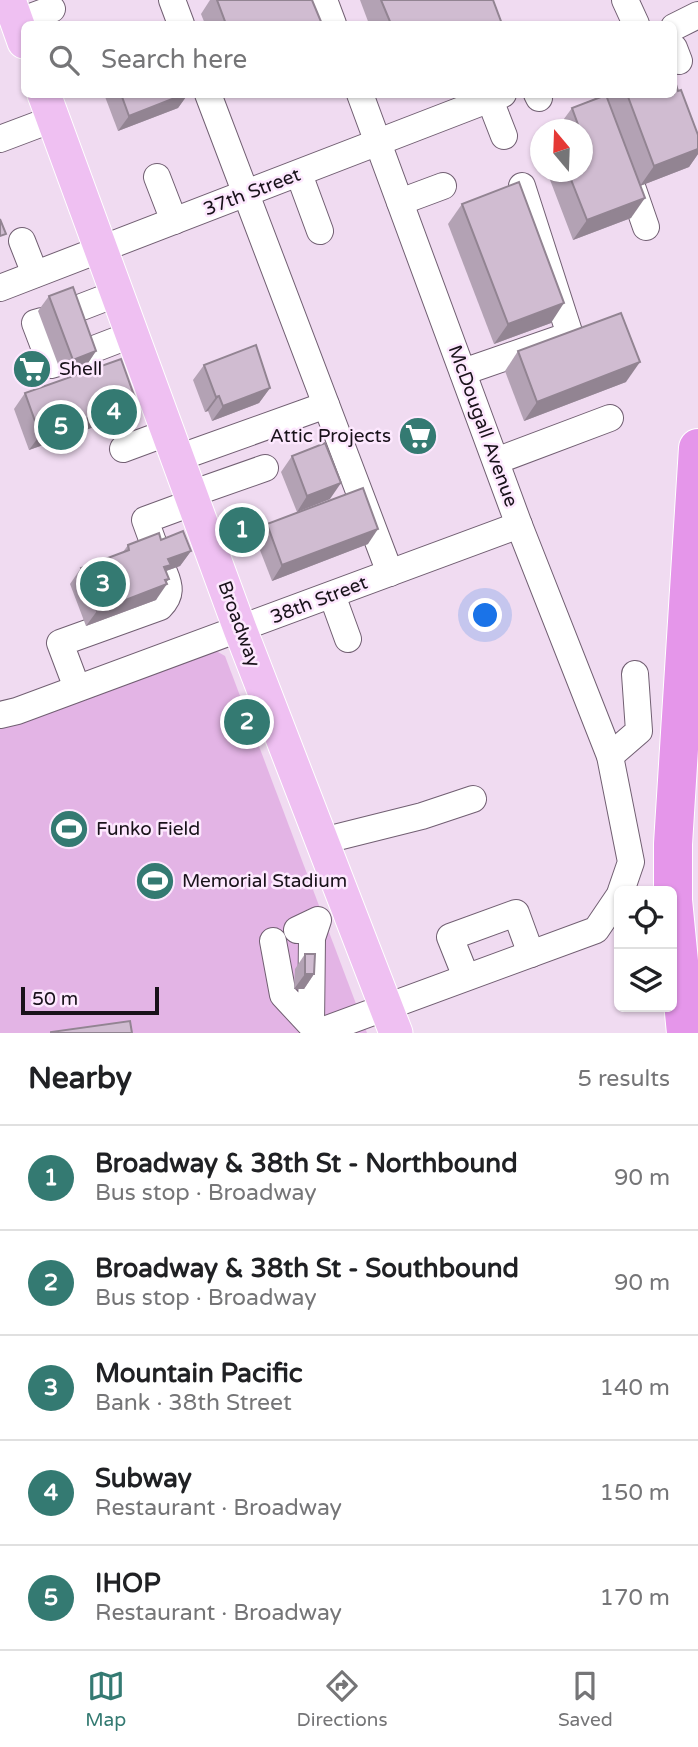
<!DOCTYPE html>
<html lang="en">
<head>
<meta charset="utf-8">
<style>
	body { margin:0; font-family:"Varela Round",sans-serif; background:#f2f2f2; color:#202124 }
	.controls { position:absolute; right:21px; bottom:21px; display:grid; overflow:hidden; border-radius:10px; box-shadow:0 2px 5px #0004 }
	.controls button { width:63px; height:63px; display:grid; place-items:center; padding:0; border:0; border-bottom:2px solid #e0e0e0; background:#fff; color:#202124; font:35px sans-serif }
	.compass { position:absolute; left:530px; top:119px; width:63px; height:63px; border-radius:50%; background:#fff; box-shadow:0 2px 5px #0004; rotate:341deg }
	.scale { position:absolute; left:21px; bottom:18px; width:138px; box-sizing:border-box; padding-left:7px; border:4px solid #19121a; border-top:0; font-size:19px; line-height:24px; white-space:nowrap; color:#19121a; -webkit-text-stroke:5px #fde8fe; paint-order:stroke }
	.you { position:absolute; left:486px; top:616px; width:24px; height:24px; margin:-18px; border:5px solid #fff; border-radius:50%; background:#1a73e8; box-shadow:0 0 0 10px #1a73e833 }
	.badge { display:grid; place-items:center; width:46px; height:46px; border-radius:50%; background:#347a72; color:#fff; font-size:23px; font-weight:700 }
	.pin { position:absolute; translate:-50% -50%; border:4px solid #fff; box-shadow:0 2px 7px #0006 }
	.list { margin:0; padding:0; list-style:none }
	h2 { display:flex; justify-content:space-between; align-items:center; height:91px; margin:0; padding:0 28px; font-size:30px }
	h2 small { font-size:23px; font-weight:400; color:#757577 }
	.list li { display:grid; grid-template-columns:46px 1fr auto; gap:21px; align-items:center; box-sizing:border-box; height:105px; padding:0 28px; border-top:2px solid #e0e0e0 }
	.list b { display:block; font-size:26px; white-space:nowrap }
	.list p { margin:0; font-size:23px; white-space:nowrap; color:#757577 }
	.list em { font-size:23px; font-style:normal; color:#757577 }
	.icon { flex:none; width:38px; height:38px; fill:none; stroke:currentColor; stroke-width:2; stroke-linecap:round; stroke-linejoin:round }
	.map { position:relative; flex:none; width:698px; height:1033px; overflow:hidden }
	.search { position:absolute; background:#fff; box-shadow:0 2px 5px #0004; left:21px; right:21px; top:21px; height:77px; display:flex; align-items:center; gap:18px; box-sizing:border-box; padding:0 24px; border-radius:10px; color:#757577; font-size:26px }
	.sheet { height:616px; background:#fff }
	nav { display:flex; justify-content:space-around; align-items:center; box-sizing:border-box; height:98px; border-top:2px solid #e0e0e0; background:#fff; font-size:19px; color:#757577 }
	nav a { display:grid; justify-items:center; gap:4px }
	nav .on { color:#347a72 }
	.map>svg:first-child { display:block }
</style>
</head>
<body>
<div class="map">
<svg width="698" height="1033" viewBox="0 0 698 1033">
	<rect width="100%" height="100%" fill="#f0dbf1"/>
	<polygon fill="#e3b4e5" points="206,652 218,652 225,656 367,1033 0,1033 0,728"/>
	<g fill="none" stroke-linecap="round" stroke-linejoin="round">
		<g stroke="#715f72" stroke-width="28">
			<g id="minor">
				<polyline points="172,0 181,24"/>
				<polyline points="324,0 333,24"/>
				<polyline points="625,0 636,24"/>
				<polyline points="17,22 52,9"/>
				<polyline points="674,27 698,15"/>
				<polyline points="674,48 679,61"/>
				<polyline points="208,94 390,573"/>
				<polyline points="360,94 519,525 610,756 631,862 621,891"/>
				<polyline points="537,94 539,98"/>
				<polyline points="490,100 504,136"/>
				<polyline points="0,139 53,119"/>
				<polyline points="299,174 320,231"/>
				<polyline points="628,175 646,227"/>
				<polyline points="157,177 174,221"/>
				<polyline points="400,202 443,186"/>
				<polyline points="22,241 35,274"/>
				<polyline points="0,288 503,94"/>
				<polyline points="66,313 118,293"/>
				<polyline points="42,321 35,323 51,365 58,363"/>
				<polyline points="81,354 133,334"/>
				<polyline points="463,372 570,335 522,186"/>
				<polyline points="123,449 169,432"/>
				<polyline points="178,458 326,405"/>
				<polyline points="496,461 610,418"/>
				<polyline points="191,494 265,468"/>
				<polyline points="157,553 145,520 194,502"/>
				<polyline points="332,595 348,639"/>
				<path d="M77,688L60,643L160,607C172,595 170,586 164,572"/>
				<polyline points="0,715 17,711 519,525"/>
				<polyline points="610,756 639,731 635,674"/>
				<polyline points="322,841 422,816 473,799"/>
				<polyline points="273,941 283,995 311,1025 312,938 318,920 297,930"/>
				<polyline points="466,977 450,937 516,913 531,954"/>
				<polyline points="316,1033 596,930 619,896"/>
			</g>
		</g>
		<g stroke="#fff" stroke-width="35">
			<g id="major">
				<polyline points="9,0 24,42"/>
				<polyline points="44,94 240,629 396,1033"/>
			</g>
		</g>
		<g stroke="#fff" stroke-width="40">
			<polyline id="highway" points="686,1033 673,900 673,844 698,448"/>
		</g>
		<use href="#minor" stroke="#fff" stroke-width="26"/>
		<use href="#major" stroke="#efc0f2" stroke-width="33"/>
		<use href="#highway" stroke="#e596ea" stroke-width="38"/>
	</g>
	<g fill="#b3a2b4">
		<polygon points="210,0 312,0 322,24 205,24 201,14"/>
		<polygon points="360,0 493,0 502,24 369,24"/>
		<polygon points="678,91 698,135 698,154 689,167 640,186 631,218 573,240 547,172 583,172 583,130 559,130 558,127 572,108 606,94 674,94"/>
		<polygon points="104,94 188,94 178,108 118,131"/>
		<polygon points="462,204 551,323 494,344 448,224"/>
		<polygon points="49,296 96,351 86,366 62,375 38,311"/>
		<polygon points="518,351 626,382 524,421 505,371"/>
		<polygon points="204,365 270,388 259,403 212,421 208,411 205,412 193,380"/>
		<polygon points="25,393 125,416 29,450 14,409"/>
		<polygon points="292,456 330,499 297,512 281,472"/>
		<polygon points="267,524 368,544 272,581 256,540"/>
		<polygon points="161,540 191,551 180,566 166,571 156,600 86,626 70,584 81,568 123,552 128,545"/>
		<polygon points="305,954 314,974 304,989 294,989 295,969"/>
	</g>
	<g fill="#928492">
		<polygon points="185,94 188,94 178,108 118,131 129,116"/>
		<polygon points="698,149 698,154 689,167 640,186 654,166"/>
		<polygon points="645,198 631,218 573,240 587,220"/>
		<polygon points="564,303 551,323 494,344 508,324"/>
		<polygon points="96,351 86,366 62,375 73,360"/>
		<polygon points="640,362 626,382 524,421 537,402"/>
		<polygon points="270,388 259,403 212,421 223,406"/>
		<polygon points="219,396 208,411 205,412 216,397"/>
		<polygon points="136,401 125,416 29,450 40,435"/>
		<polygon points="341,483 330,499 297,512 307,496"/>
		<polygon points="378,529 368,544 272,581 282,565"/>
		<polygon points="191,551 180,566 166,571 153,582 168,559"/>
		<polygon points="169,579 164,585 167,584 156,600 86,626 97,611"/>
		<polygon points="305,974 314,974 304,989 294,989"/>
	</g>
	<g fill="#d0bcd1" stroke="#928492" stroke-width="2">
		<polygon points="217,0 312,0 322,24 226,24"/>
		<polygon points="381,0 493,0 502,24 391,24"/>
		<polygon points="674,78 678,91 681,90 698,135 698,149 654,166 627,94 674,94"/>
		<polygon points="121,94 185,94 129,116"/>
		<polygon points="606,95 645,198 587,220 568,172 583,172 583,130 580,130 572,108"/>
		<polygon points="519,182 564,303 508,324 462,204"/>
		<polygon points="0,219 6,234 0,236"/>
		<polygon points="73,287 96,351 73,360 49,296"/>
		<polygon points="621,313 640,362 537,402 518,351"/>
		<polygon points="256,345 270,388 223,406 219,396 216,397 204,365"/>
		<polygon points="121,359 136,401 40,435 25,393"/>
		<polygon points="325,443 341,483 307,496 292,456"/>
		<polygon points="363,488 378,529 282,565 267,524"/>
		<polygon points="183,531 191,551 168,559 171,565 164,567 169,579 165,580 167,584 97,611 81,568 129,550 128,545 159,533 161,540"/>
		<polygon points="305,954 315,954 314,974 305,974"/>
		<polygon points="130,1021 132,1033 51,1033 51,1032"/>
	</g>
	<defs>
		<g id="supermarket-disc" transform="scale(2.0125)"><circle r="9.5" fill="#347a72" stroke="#fde8fe"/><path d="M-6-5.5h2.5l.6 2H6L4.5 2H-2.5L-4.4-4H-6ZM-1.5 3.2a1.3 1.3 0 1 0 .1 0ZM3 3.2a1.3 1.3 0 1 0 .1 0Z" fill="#fff"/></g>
		<g id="stadium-disc" transform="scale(2.0125)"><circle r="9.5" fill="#347a72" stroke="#fde8fe"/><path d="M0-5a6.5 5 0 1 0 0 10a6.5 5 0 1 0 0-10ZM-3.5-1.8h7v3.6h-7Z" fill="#fff"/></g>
	</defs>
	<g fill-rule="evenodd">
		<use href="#supermarket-disc" x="32" y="369"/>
		<use href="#supermarket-disc" x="418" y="436"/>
		<use href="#stadium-disc" x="69" y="829"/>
		<use href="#stadium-disc" x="155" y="881"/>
	</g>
	<g text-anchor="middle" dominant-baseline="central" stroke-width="5" stroke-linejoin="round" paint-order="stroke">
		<g font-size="19" fill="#19121a" stroke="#fde8fe">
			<text transform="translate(252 192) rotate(-21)">37th Street</text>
			<text transform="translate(483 426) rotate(70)">McDougall Avenue</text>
			<text transform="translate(319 600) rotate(-21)">38th Street</text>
			<text transform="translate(239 624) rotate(70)">Broadway</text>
		</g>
		<g font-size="19" fill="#19121a" stroke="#fde8fe" text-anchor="start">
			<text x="59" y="369">Shell</text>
			<text x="391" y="436" text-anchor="end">Attic Projects</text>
			<text x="96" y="829">Funko Field</text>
			<text x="182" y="881">Memorial Stadium</text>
		</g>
	</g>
</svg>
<div class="controls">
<button><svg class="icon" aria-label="locate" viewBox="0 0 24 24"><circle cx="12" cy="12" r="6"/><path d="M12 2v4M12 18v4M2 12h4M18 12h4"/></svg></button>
<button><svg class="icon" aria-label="layers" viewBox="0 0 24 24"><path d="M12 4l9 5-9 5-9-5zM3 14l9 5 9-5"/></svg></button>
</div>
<svg class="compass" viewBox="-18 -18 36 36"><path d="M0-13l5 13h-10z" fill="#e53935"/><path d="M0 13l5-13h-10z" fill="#757577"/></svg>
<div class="scale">50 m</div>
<div class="you"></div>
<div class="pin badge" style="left:242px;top:530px">1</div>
<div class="pin badge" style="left:247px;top:722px">2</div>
<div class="pin badge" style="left:103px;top:584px">3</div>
<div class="pin badge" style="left:114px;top:412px">4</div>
<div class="pin badge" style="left:61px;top:427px">5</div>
<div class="search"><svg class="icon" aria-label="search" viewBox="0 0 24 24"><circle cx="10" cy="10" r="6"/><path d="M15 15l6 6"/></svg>Search here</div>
</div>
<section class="sheet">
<h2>Nearby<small>5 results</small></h2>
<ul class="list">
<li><span class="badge">1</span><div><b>Broadway &amp; 38th St - Northbound</b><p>Bus stop · Broadway</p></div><em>90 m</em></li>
<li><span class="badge">2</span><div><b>Broadway &amp; 38th St - Southbound</b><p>Bus stop · Broadway</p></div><em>90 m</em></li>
<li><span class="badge">3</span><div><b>Mountain Pacific</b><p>Bank · 38th Street</p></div><em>140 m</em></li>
<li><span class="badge">4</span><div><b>Subway</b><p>Restaurant · Broadway</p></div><em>150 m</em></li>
<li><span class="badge">5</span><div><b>IHOP</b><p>Restaurant · Broadway</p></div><em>170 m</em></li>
</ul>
</section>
<nav>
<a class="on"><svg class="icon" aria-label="map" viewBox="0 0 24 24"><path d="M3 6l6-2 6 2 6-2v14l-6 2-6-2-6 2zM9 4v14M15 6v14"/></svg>Map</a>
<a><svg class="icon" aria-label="directions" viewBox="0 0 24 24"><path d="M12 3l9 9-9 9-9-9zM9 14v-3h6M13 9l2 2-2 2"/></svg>Directions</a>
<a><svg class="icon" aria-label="saved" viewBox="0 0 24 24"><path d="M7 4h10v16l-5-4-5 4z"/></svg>Saved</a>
</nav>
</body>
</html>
